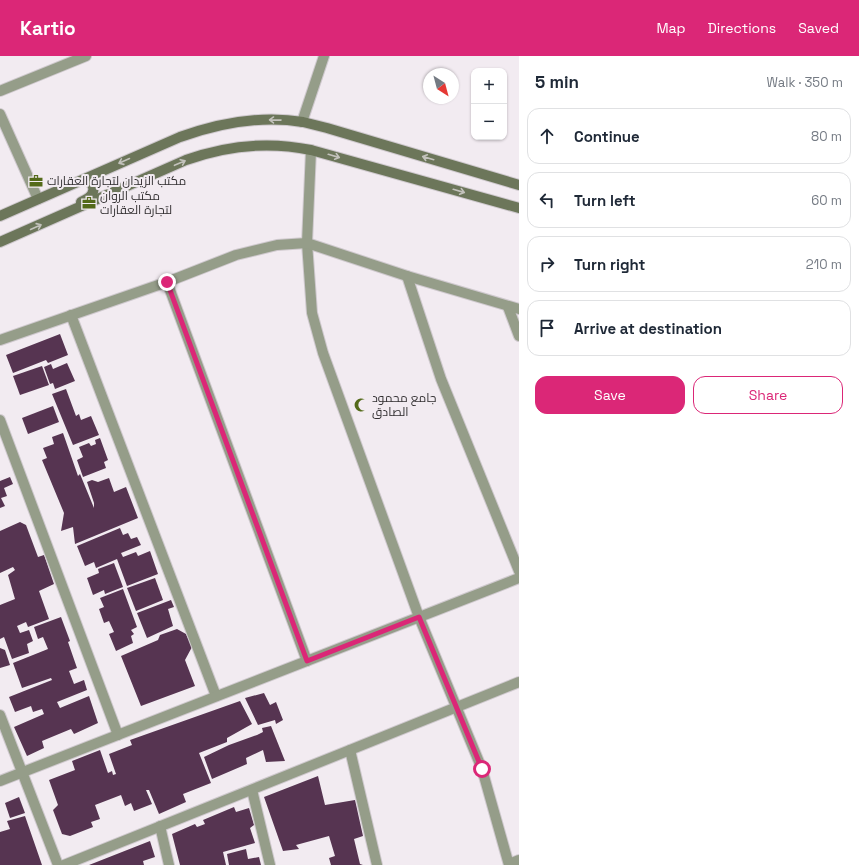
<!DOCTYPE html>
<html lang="en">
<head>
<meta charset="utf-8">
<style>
	body { margin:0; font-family:"Space Grotesk",Cairo,sans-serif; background:#f2f2f3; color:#1f2937 }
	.controls { position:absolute; right:12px; top:12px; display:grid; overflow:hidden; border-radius:8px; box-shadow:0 1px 3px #0004 }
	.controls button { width:36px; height:36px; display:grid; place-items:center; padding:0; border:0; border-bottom:1px solid #e0e1e3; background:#fff; color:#1f2937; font:20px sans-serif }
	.compass { position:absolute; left:423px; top:12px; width:36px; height:36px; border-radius:50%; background:#fff; box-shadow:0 1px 3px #0004; rotate:144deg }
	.stop { position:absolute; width:12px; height:12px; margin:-9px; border:3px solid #db2777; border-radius:50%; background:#fff }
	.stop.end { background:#db2777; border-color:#fff; box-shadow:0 1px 4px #0008 }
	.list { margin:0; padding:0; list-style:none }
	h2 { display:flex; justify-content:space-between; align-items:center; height:52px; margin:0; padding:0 16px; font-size:17px }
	h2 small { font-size:13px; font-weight:400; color:#747a83 }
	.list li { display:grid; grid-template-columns:26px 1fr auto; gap:12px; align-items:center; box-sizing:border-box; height:56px; margin:0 8px 8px; padding:0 8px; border:1px solid #e0e1e3; border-radius:12px }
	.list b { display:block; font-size:15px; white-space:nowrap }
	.list em { font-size:13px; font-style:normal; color:#747a83 }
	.actions { display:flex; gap:8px; padding:12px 16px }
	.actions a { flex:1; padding:9px 0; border:1px solid #db2777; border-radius:12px; text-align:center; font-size:14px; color:#db2777 }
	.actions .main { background:#db2777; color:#fff }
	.icon { flex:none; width:22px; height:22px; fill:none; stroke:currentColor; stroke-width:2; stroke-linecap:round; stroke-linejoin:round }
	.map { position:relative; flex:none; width:519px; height:809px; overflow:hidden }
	header { display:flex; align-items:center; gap:24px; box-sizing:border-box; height:56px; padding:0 20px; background:#db2777; color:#fff }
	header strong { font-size:19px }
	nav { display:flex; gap:22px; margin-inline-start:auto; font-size:14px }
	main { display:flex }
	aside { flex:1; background:#fff }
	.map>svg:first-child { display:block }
</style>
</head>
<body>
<header>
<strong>Kartio</strong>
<nav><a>Map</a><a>Directions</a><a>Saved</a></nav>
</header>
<main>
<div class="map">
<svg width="519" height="809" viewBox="0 0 519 809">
	<rect width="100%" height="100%" fill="#f2ebf1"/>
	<g fill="#563451">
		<polygon points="60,278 68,299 48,307 46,304 13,317 6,299"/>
		<polygon points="67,307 75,325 55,333 53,327 50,328 44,311 51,308 53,313"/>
		<polygon points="42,310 49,329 20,339 13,320"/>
		<polygon points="66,333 76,360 79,358 81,364 91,360 99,379 73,389 52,338"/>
		<polygon points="53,350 59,366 28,378 22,362"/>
		<polygon points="63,377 78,420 80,418 94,452 94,447 87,426 92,424 98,426 109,422 114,436 126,431 138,462 75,488 73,471 61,475 64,457 42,404 47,402 43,392 54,388 52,381"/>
		<polygon points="100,382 108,404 104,406 106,412 83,421 77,404 83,401 79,391 89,387 91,390 96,388 95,384"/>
		<polygon points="10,421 13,428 4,432 7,440 1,442 5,450 0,452 0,425"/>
		<polygon points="20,466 26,469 38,501 44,499 54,528 39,535 49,563 28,571 26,566 17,570 20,577 29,574 33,585 27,588 29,597 12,603 4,581 0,583 0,549 15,543 8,519 15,514 13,511 0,517 0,475"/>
		<polygon points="120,472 123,479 128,477 131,483 137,481 141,489 121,497 123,501 136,496 138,500 150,495 158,518 127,530 117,503 96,512 94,506 85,510 77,490"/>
		<polygon points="114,507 123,531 105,538 104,534 93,539 87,522 99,517 98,513"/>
		<polygon points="155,522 163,544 136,555 127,532"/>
		<polygon points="123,533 137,571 131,574 134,578 131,580 133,587 116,595 109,578 114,576 109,565 104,567 99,553 104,551 100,542"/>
		<polygon points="171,544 174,551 168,553 173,570 147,582 137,557"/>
		<polygon points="61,561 70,585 68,586 77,612 69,615 74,628 84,624 87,634 57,646 60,652 89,640 98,667 74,678 71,673 42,685 44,692 27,700 14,671 44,658 42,653 33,656 31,650 15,656 9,641 52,624 51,622 22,632 13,607 48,593 43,581 38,583 34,571"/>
		<polygon points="177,573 186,578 192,591 185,604 195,630 141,650 121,600 158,584 160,579"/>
		<polygon points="0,592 5,594 10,609 0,612"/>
		<polygon points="264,637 270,649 276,646 283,664 276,668 275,664 258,669 245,642"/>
		<polygon points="240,645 252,668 227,682 227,686 199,697 211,727 183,738 186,746 159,758 149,734 146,734 152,748 134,755 131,747 125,750 121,739 95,749 100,763 91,766 93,771 70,780 62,778 53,754 58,749 49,724 75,714 72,705 100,694 108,717 112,715 113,719 116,718 109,698 132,689 130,684"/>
		<polygon points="271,670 285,705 266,706 263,694 246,702 247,708 212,723 204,701 229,689 257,679 263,676 262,672"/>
		<polygon points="318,720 325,749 355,744 363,780 354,783 360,808 363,809 331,809 329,802 335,800 329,780 296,789 299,793 283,795 264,741"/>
		<polygon points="19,741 25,757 10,762 5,747"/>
		<polygon points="234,751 236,756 249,752 254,769 250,772 255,787 223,796 226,809 180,809 172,778 195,768 197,771 205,768 203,764"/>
		<polygon points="25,760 42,809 0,809 0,776 10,773 7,765"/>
		<polygon points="150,785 155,801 143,805 144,809 89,809"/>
		<polygon points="246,793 248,803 259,801 261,809 229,809 227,798"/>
	</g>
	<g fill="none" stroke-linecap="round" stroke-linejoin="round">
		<g stroke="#cfc9ce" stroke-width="12">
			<g id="street">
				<polyline points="0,35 86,0"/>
				<polyline points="0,58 38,143"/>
				<polyline points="302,66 324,0"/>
				<polyline points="311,94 307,187 312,257 323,297 419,561 482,713 509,809"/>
				<polyline points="407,220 441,323 519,515"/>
				<polyline points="167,226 307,605"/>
				<polyline points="508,251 519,280"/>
				<polyline points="71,259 216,640"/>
				<polyline points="0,284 167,226 236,199 277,189 307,187 407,220 519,253"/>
				<polyline points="0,364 118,679"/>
				<polyline points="0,659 58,809"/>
				<polyline points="350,694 377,809"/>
				<polyline points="0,725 519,522"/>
				<polyline points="252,734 270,809"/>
				<polyline points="160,770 169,809"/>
				<polyline points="509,808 519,804"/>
				<polyline points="64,809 519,626"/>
			</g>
		</g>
		<g stroke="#cfc9ce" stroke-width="12">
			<g id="secondary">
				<path d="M81,146C85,144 90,142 92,138C96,131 91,125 84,124"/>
				<path d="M0,160L180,81C219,67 261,59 303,66C311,68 319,70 327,72L519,129"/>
				<path d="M0,186L186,104C228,89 268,85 311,94L519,152"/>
			</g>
		</g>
		<use href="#street" stroke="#959d89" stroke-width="10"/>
		<use href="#secondary" stroke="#6c765a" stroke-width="10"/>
	</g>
	<defs><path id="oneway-shaft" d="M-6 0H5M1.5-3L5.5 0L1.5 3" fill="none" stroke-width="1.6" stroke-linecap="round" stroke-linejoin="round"/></defs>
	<g stroke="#c3c2bc">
		<use href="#oneway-shaft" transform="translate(275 64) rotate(-179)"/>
		<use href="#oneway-shaft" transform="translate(334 100) rotate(16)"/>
		<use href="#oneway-shaft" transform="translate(428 102) rotate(-164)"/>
		<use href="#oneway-shaft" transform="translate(124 105) rotate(156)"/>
		<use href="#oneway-shaft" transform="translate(180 107) rotate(-23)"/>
		<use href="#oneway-shaft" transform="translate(459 135) rotate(16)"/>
		<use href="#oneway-shaft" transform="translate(36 171) rotate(-24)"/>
	</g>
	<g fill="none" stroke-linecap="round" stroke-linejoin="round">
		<polyline stroke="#db2777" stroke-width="5" points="167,226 307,605 419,561 482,713"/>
	</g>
	<defs>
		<g id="office-bare" transform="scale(1.08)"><path d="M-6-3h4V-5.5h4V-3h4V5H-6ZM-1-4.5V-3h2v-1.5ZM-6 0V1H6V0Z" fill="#546a1a" stroke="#f2ebf1" stroke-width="2.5" paint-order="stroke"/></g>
		<g id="mosque-bare" transform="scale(1.08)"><path d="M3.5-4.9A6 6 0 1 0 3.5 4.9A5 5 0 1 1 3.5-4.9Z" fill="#546a1a" stroke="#f2ebf1" stroke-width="2.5" paint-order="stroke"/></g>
	</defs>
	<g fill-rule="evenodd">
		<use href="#office-bare" x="36" y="125"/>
		<use href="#office-bare" x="89" y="147"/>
		<use href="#mosque-bare" x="361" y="349"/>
	</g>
	<g text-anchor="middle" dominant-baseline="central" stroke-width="4" stroke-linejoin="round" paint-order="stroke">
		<g font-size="12" fill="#322f31" stroke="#f2ebf1" text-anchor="start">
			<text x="47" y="125">مكتب الزيدان لتجارة العقارات</text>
			<text x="100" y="140">مكتب الروان<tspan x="100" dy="14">لتجارة العقارات</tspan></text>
			<text x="372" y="342">جامع محمود<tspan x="372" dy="14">الصادق</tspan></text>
		</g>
	</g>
</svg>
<div class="controls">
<button>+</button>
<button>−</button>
</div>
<svg class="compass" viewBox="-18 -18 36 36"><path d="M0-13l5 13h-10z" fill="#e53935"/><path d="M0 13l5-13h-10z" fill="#747a83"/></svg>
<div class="stop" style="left:482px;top:713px"></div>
<div class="stop end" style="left:167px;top:226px"></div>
</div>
<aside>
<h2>5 min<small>Walk · 350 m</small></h2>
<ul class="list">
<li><svg class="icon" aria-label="ahead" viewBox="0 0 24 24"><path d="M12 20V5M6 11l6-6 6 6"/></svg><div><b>Continue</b></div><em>80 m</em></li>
<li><svg class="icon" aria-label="left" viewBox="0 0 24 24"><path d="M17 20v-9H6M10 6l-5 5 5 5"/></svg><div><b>Turn left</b></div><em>60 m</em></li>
<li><svg class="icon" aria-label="right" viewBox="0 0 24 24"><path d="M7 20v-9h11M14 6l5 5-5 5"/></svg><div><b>Turn right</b></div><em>210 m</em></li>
<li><svg class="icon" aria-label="arrive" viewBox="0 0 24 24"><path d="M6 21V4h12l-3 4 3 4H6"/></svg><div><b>Arrive at destination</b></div></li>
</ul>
<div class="actions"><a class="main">Save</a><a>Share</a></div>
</aside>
</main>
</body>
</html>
